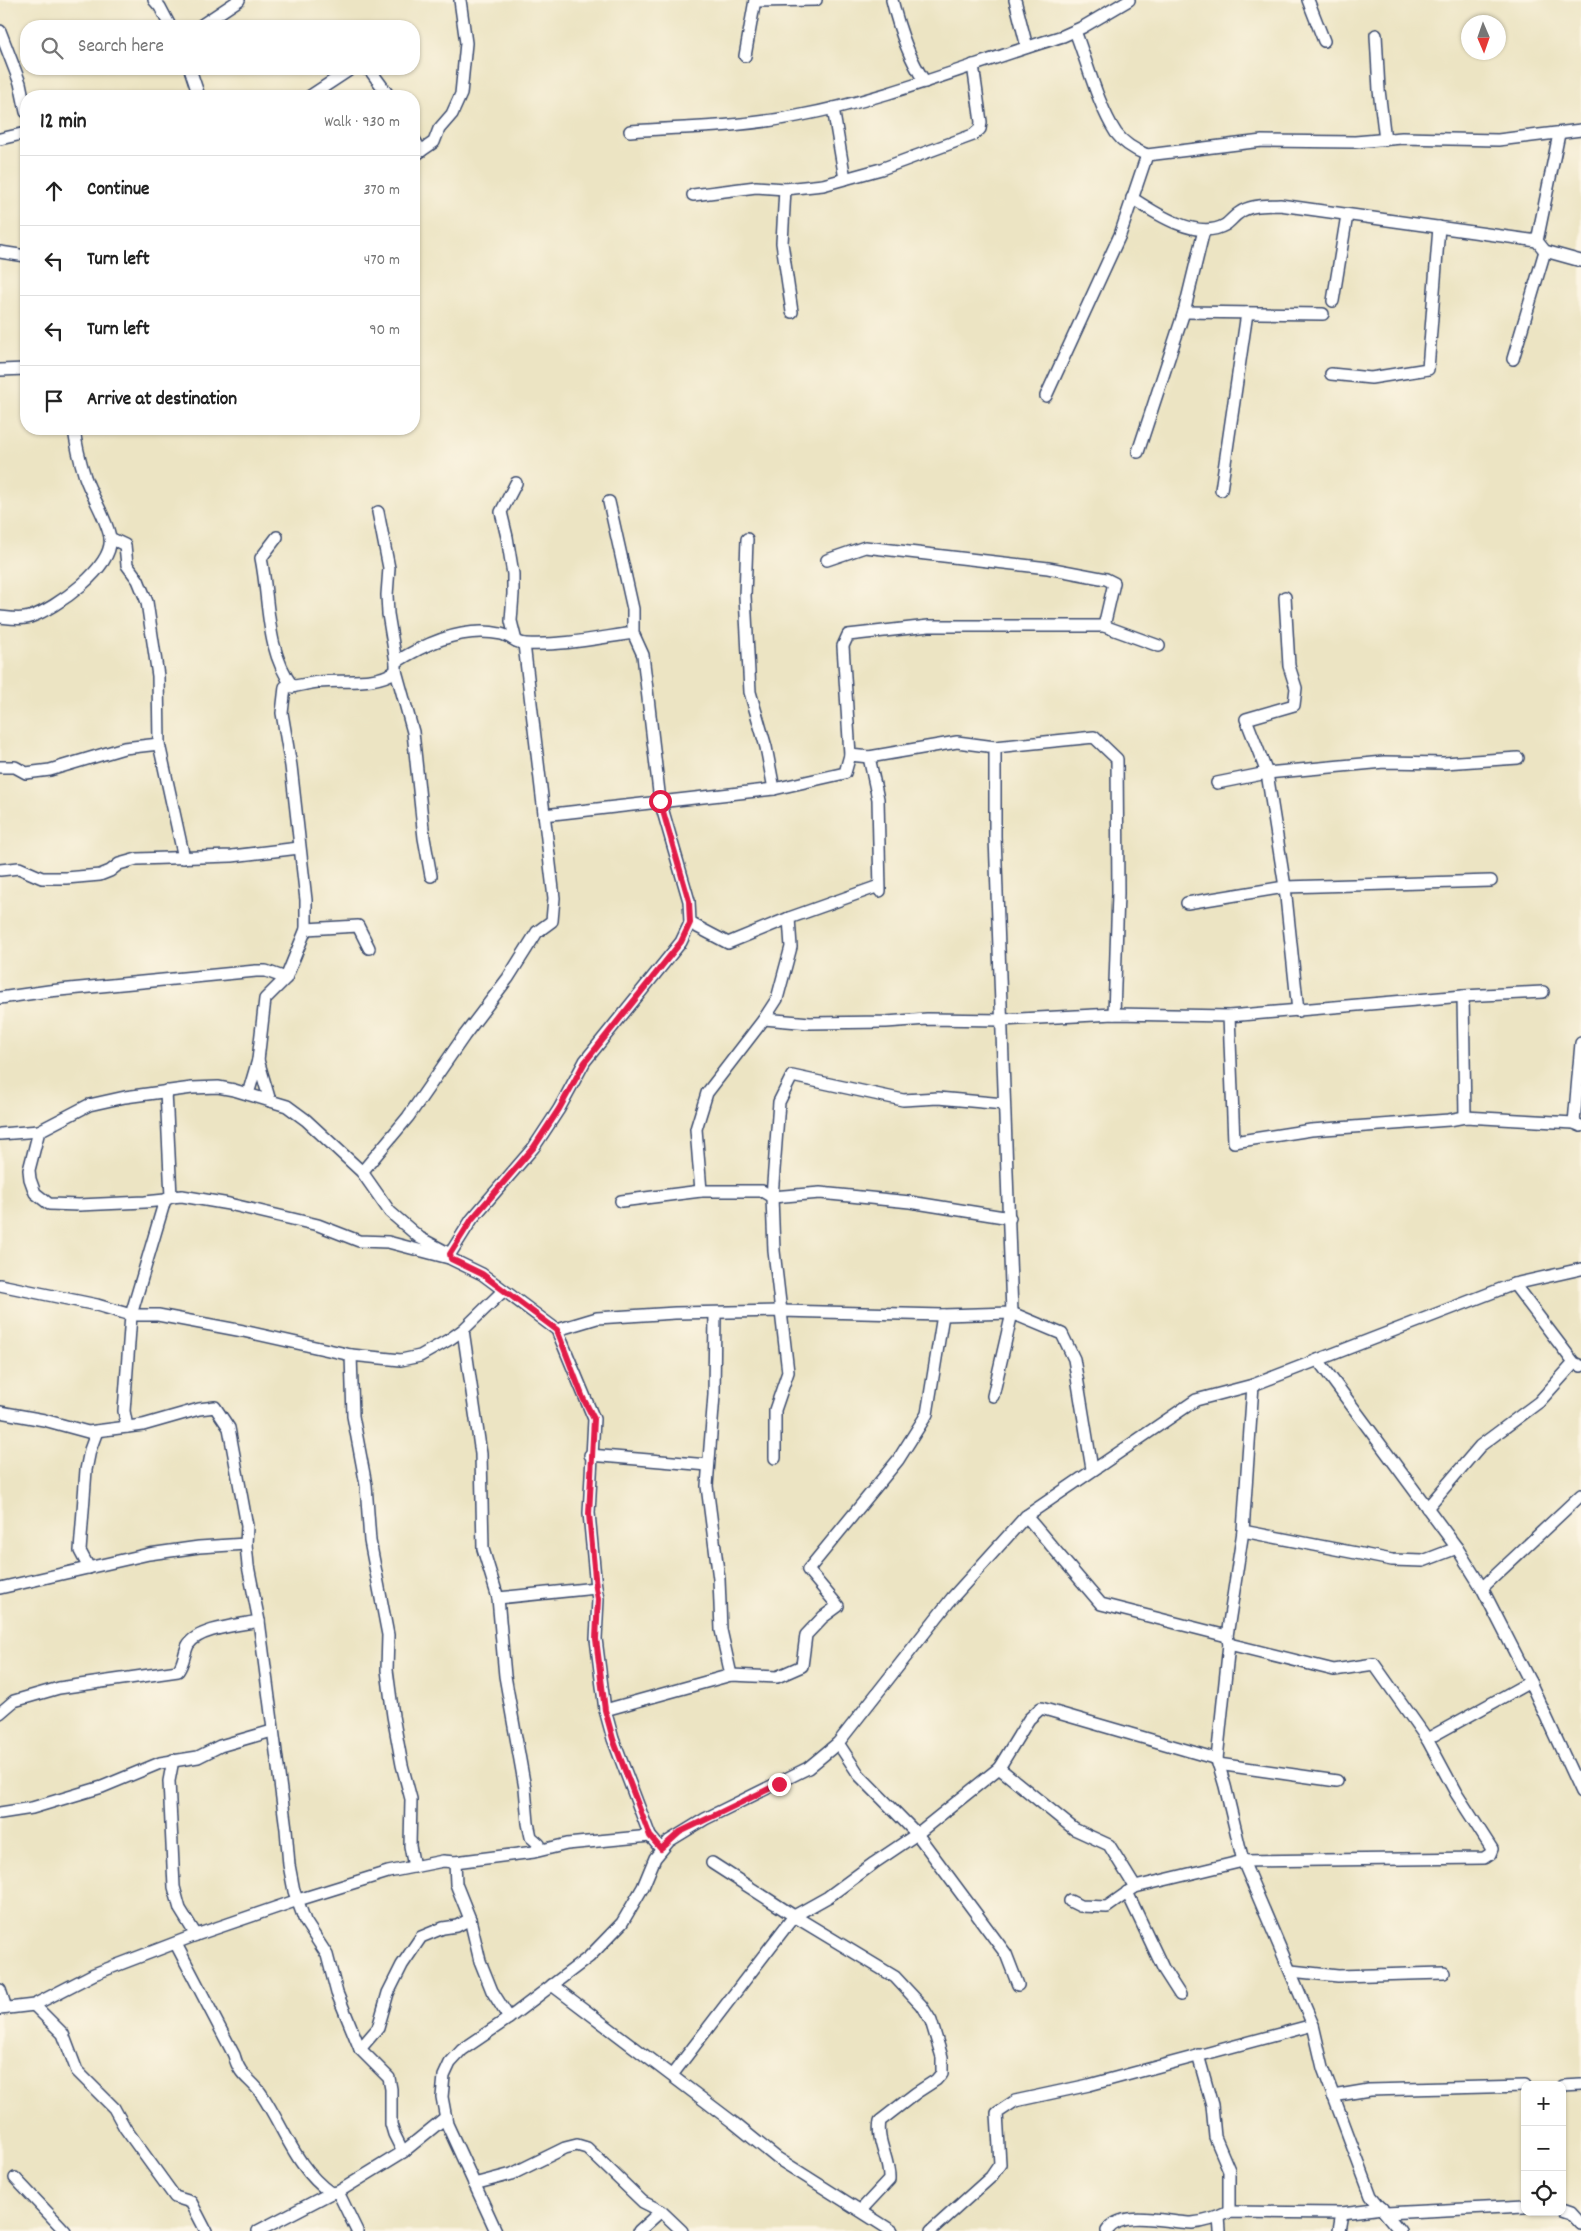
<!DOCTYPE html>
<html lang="en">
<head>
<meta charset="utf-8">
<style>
	body { margin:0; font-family:Dekko,sans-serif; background:#f6f6f6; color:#222 }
	.controls { position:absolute; right:15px; bottom:15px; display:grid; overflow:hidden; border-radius:10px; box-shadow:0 1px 4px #0004 }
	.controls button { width:45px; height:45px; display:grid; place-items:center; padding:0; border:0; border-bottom:1px solid #e0e0e0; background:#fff; color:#222; font:25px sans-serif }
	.compass { position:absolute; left:1461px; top:15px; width:45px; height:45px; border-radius:50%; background:#fff; box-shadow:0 1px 4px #0004; rotate:178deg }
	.stop { position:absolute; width:15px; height:15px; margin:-11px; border:4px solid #e11d48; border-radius:50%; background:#fff }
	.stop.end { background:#e11d48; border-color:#fff; box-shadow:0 1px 5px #0008 }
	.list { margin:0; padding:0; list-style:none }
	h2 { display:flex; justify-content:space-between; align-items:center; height:65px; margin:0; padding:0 20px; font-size:21px }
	h2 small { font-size:16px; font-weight:400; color:#767676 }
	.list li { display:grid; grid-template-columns:32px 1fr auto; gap:15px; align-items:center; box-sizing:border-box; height:70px; padding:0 20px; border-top:1px solid #e0e0e0 }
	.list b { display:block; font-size:19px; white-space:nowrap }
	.list em { font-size:16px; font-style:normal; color:#767676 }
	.icon { flex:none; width:28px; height:28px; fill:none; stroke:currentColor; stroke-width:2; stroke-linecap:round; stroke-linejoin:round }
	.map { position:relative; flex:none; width:1581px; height:2231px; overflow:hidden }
	.search { position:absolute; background:#fff; box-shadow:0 1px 4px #0004; left:20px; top:20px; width:400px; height:55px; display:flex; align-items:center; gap:12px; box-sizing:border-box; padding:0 18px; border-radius:20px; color:#767676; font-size:19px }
	.panel { position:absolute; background:#fff; box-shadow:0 1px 4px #0004; left:20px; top:90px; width:400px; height:345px; border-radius:20px }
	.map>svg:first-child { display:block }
</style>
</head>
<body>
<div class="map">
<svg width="1581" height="2231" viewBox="0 0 1581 2231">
	<rect width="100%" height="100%" fill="#fcf5e5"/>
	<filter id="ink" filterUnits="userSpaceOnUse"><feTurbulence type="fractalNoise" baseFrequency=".02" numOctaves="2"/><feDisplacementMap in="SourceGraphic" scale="10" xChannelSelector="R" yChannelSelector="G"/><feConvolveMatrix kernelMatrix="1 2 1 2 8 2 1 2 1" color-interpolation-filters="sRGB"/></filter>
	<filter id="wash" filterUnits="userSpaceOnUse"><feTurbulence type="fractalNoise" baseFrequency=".0096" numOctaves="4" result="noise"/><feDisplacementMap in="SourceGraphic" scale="20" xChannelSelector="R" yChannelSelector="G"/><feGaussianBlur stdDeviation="1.12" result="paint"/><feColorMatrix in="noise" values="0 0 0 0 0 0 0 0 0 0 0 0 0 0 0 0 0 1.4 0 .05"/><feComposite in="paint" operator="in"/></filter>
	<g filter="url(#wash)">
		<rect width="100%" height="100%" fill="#ece4c3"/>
	</g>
	<g filter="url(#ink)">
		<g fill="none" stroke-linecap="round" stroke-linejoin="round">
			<g stroke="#3a4a6d" stroke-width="14">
				<g id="street">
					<polyline points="154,0 160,7 170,26"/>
					<path d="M892,0C899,29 908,57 925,82"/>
					<polyline points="1015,0 1027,47"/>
					<polyline points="1308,0 1324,41"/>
					<polyline points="755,1 816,0"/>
					<polyline points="200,26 239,0"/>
					<polyline points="0,31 20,83 26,112"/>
					<path d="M1075,31C1087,62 1098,105 1116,133C1124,144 1135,150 1147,155L1262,141L1355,142L1402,138L1498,140L1581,130"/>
					<polyline points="1376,35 1379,90 1385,140"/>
					<polyline points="745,56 755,0"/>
					<polyline points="190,69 199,96"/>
					<polyline points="366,69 370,70 389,96"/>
					<polyline points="310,96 351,69"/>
					<polyline points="833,108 845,179"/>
					<path d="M630,131C686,127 742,127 797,116C888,99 974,63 1063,36L1083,27L1129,0"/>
					<polyline points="0,139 26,133"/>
					<polyline points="414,139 421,151 414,156"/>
					<polyline points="421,151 434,142 439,129 452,114 461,94 466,43 460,0"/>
					<polyline points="785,189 782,243 792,312"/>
					<polyline points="693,195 756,187 785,189 823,185 881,169 973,135 980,129 981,122 973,65"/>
					<path d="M1132,198C1155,213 1197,241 1225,225C1230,222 1234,216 1239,213C1251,204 1267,206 1280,205L1537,241L1545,251L1581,261"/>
					<polyline points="1537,241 1559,134"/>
					<polyline points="0,252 26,256"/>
					<polyline points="1333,301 1347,215"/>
					<polyline points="1184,312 1323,314"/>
					<polyline points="1513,359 1545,251"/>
					<polyline points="0,370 26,369"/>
					<polyline points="1331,374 1371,378 1428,369 1439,227"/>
					<polyline points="1046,396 1120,235 1147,155"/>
					<polyline points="1138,452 1184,312 1204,230"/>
					<polyline points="516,483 501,512 507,537 513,574 513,594 511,621 516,641"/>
					<polyline points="1221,490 1247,313"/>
					<polyline points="378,512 389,568 387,595 388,614 396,662 396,671 413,732 424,838 431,876"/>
					<path d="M277,537L261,558C270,602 265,649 293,687"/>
					<polyline points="110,538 125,545 127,565 138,580 147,602 158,676 159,744 184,858"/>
					<polyline points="747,539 745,596 750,692 766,747 774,789"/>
					<polyline points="827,560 865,547 1048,568 1106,579 1114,583 1104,626"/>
					<polyline points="1285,597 1289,666 1296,688 1294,705 1246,719 1267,773 1285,887 1298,1011"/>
					<path d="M0,617C10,618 21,620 30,617C55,609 115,567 110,537C106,517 92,497 85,477C80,461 76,445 74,429"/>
					<path d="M396,662C426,643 465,626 501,634C510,636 518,644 526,644C561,646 598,638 633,633"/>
					<polyline points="850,755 843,646 848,635 929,626 1104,626 1159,646"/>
					<polyline points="869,757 878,799 880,891"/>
					<polyline points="0,767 15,767 26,773 50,770 124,748 159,744"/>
					<polyline points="1217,783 1267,773 1384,762 1444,763 1518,758"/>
					<polyline points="544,815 774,789 845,773 850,755 869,757 957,742 995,747 1094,737 1117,759 1118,893 1114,1014"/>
					<polyline points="0,870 19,868 42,878 66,878 100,875 110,871 119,864 137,859 232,856 299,848"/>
					<polyline points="1187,903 1285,887 1491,881"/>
					<polyline points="690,923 728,943 789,918"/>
					<polyline points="306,929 358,926 369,948"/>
					<polyline points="1463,996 1465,1117"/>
					<polyline points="0,998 49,991 256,971 266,971 286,978"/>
					<polyline points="1229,1016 1234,1142 1311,1130 1449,1120 1465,1117 1574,1123 1581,1126"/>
					<polyline points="764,1019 810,1023 886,1022 927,1019 1002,1020 1114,1014 1229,1016 1463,996 1543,992"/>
					<polyline points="258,1060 270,1101"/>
					<polyline points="166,1091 171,1197"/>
					<path d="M248,1094L258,1060L265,999L286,978L306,929V900L291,766L282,713L285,687C296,687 307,683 319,682C344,679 374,686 396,671"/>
					<polyline points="1574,1123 1581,1043"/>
					<polyline points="39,1131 29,1170 30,1179 35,1193 49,1204 79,1205 145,1202 165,1200 171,1197 182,1196 229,1204 318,1225 359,1241 388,1242 449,1258"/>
					<polyline points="0,1134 39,1131 89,1105 125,1097 192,1088 218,1087 234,1090 287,1106 306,1120 362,1172 390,1212 420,1238 450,1254 451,1259 482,1274 557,1330 594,1419 589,1513 596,1588 598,1599 596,1639 605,1710 613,1739 650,1836 661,1849"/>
					<polyline points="362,1172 408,1117 464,1036 508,978 537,932 552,921 554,898 524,644"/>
					<polyline points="701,1191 696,1129 707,1093 764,1019 777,999 791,947 789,918 879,886"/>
					<polyline points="621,1201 701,1191 762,1191 772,1197 820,1193 910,1202 1010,1218"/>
					<polyline points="450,1254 472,1219 534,1147 559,1109 585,1061 681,942 690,923 689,901 660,801 643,655 633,633 633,609 609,502"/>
					<polyline points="1514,1284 1574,1363 1581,1366"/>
					<polyline points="0,1285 97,1305 131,1315 158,1315 243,1331 351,1355 401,1360 420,1356 450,1339 463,1330 503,1291"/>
					<polyline points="715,1313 714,1395 707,1486 719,1579 721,1630 731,1675"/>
					<polyline points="463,1330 481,1454 483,1549 498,1598 505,1676 525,1788 528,1823 531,1837 539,1844 536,1851"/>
					<polyline points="557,1330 597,1318 675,1313 781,1311 943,1315 1012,1313 1062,1334 1074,1359 1092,1469"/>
					<polyline points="351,1355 353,1416 366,1485 370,1541 388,1635 387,1670 393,1716 402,1765 411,1799 410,1846 414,1867"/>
					<polyline points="1318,1360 1457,1548 1482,1588 1530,1682 1581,1792"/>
					<polyline points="1253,1385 1243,1531 1227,1636 1229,1644 1217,1759 1225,1786 1243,1861 1313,2025 1323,2068 1371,2196 1400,2231"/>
					<polyline points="993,1396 1012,1313 995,836 995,747"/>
					<polyline points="0,1412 44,1420 88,1432 143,1425 199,1409 215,1407 229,1428 247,1526 246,1544 248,1566 259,1621 286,1829 289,1865 294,1891 305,1921 327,1955 337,1993 360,2049 389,2078 391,2089 391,2124 394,2134 403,2152"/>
					<polyline points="127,1427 124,1411 131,1315 165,1200"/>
					<polyline points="590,1455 708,1465"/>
					<polyline points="775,1458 775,1410 788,1372 774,1251 772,1197 779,1102 792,1076 903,1100 938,1098 1004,1104"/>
					<polyline points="1427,1508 1480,1446 1539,1402 1574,1363"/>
					<polyline points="1026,1516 1101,1604 1227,1636"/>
					<polyline points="1243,1531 1392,1560 1423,1561 1457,1548"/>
					<polyline points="89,1568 80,1551 86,1470 90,1450 97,1431"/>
					<polyline points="0,1588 149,1554 199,1547 246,1544"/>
					<polyline points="1482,1588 1581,1495"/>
					<polyline points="498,1598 596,1588"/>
					<polyline points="605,1710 731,1675 777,1677 802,1666 806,1635 823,1617 838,1606 808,1570 898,1460 927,1414 943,1315"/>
					<path d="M0,1713L14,1701L59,1688L178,1671C184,1663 184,1653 188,1645C198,1628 240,1625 259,1621"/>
					<polyline points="1427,1739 1530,1682"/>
					<polyline points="838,1743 859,1775 917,1834 1006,1954 1018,1985"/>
					<polyline points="173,1760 169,1781 174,1887 180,1909 196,1935"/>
					<polyline points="1218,1764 1337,1781"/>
					<polyline points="999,1768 1074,1829 1109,1845 1135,1887"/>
					<polyline points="0,1813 32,1808 102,1787 160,1763 198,1757 220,1746 272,1731"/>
					<polyline points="455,1862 456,1884 470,1919 480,1961 492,1991 509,2018"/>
					<path d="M712,1863L794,1916L895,1977L921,2005L931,2021L942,2057V2073L936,2080L916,2093L880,2121C876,2142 890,2159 889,2180L861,2210"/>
					<polyline points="1127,1892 1164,1970 1180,1995"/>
					<polyline points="1070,1901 1080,1906 1107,1907 1135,1887 1243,1861 1484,1858 1490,1854 1492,1849 1456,1793 1427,1739 1374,1664 1334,1670 1229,1644"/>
					<path d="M176,1944L234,2055C240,2078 251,2078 262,2095C284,2128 297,2170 331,2193"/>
					<polyline points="1291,1971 1338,1976 1444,1973"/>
					<polyline points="552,1985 734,2123 777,2158 892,2231"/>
					<polyline points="0,1990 6,2008"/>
					<polyline points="34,2005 63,2034 77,2071 114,2108 125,2128 175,2197 191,2202 206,2231"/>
					<polyline points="0,2009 34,2005 94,1974 196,1935 298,1900 388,1872 443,1861 455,1862 534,1852 567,1844 650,1836"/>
					<polyline points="360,2049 378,2028 388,1993 402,1965 421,1937 443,1928 457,1926 470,1919"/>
					<polyline points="1198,2055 1212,2105 1215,2137 1229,2170 1229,2212"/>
					<polyline points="672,2075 794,1916 828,1897 874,1863 917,1834 999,1768 1029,1719 1041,1708 1217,1759"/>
					<polyline points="1562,2086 1581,2085"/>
					<polyline points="1333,2096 1369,2090 1525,2086"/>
					<polyline points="15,2178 65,2231"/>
					<polyline points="474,2184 512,2174 565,2148 577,2145 587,2148 643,2202 661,2211 682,2231"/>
					<polyline points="338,2192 357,2231"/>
					<polyline points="1562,2210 1571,2213 1581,2224"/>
					<polyline points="1386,2213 1525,2206"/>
					<polyline points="1219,2217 1220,2231"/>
					<polyline points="258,2231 331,2193 338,2192 403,2152 446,2117"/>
					<polyline points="496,2231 447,2124 442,2097 444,2076 450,2063 462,2050 509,2018 589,1957 622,1923 643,1887 655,1858 669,1841 705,1819 808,1768 838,1743 952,1598 1026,1516 1196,1400 1253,1385 1514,1284 1581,1269"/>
					<polyline points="639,2231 661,2211"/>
					<polyline points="931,2231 991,2177 1000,2164 997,2113 1015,2101 1089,2085 1313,2025"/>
					<path d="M1107,2231C1121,2208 1169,2223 1192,2223C1206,2222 1217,2218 1229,2212L1342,2213L1382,2208"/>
					<polyline points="1339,2231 1342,2213"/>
				</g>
			</g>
			<use href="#street" stroke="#fff" stroke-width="11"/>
		</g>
	</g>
	<g fill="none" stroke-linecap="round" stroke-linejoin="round" filter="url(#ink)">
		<polyline stroke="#e11d48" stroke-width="6" points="660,801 689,901 690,923 681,942 585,1062 559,1109 534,1147 472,1219 450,1254 451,1259 482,1274 557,1330 583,1398 594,1419 589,1514 596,1588 598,1599 596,1639 605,1710 613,1739 650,1836 661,1849 680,1832 779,1784"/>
	</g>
</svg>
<div class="controls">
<button>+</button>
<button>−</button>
<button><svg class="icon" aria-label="locate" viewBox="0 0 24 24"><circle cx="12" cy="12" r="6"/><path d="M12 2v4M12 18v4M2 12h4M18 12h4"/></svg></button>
</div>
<svg class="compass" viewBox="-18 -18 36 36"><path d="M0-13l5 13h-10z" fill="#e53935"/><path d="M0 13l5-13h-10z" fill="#767676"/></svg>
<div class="stop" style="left:660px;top:801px"></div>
<div class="stop end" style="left:779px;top:1784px"></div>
<div class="search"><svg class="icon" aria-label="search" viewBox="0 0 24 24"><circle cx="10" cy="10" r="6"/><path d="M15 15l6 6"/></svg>Search here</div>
<section class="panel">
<h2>12 min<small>Walk · 930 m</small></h2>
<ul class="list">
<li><svg class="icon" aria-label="ahead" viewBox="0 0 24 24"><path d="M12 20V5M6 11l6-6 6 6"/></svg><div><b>Continue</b></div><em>370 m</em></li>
<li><svg class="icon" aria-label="left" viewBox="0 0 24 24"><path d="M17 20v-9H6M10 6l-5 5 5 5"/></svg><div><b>Turn left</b></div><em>470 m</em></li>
<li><svg class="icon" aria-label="left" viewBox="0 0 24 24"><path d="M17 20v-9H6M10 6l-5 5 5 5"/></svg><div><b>Turn left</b></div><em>90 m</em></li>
<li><svg class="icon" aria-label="arrive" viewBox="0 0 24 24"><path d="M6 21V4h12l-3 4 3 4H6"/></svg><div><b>Arrive at destination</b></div></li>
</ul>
</section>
</div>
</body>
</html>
